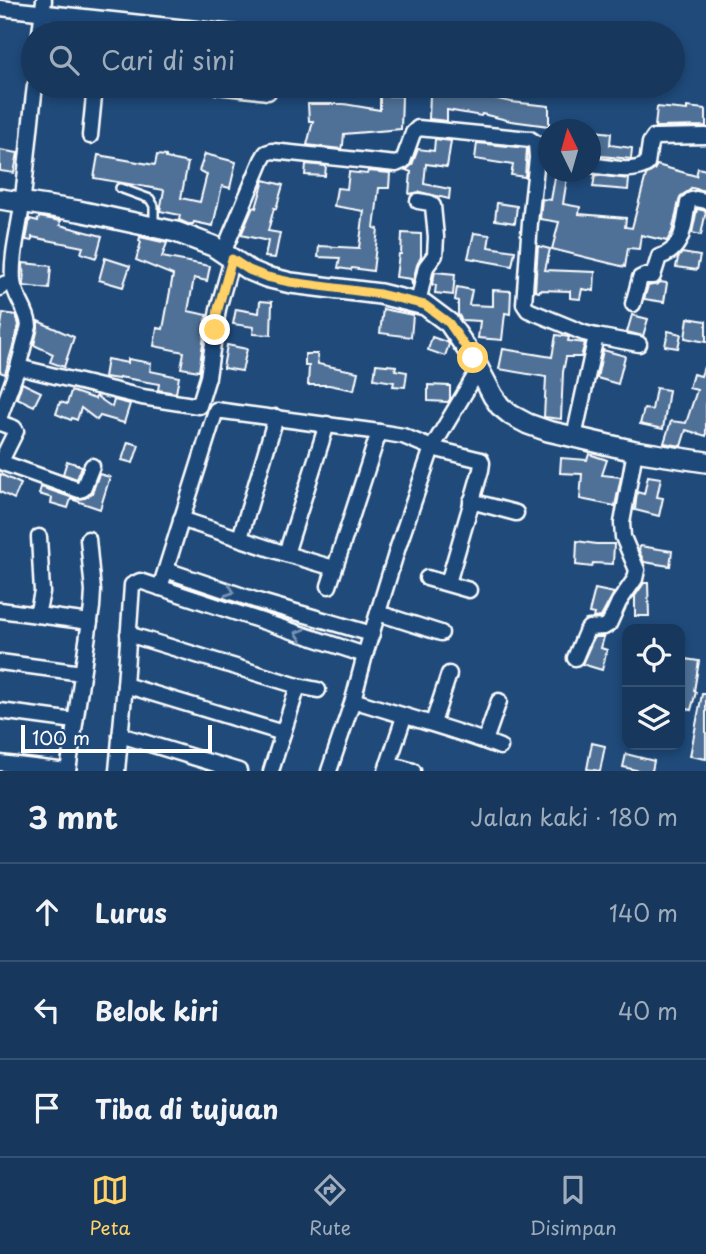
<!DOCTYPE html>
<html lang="id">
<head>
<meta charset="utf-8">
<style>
	body { margin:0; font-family:"Playpen Sans",sans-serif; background:#203f62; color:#f1f3f6 }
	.controls { position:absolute; right:21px; bottom:21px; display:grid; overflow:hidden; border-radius:14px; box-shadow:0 4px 10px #0003 }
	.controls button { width:63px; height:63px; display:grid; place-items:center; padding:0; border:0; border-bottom:2px solid #365272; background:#17385c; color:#f1f3f6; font:35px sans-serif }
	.compass { position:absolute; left:538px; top:119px; width:63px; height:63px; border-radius:50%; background:#17385c; box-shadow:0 4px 10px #0003; rotate:355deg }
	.scale { position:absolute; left:21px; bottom:18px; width:191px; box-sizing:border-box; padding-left:7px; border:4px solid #fff; border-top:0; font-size:19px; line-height:24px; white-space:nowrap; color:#fff; -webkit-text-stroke:5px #1f4a7a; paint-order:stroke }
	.stop { position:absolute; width:21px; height:21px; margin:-16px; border:5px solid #ffd166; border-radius:50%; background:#fff }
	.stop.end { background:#ffd166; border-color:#fff; box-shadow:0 2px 7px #0008 }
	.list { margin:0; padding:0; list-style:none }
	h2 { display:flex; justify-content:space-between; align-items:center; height:91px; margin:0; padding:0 28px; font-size:30px }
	h2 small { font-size:23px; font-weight:400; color:#9eacbb }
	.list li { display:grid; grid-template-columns:46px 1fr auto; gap:21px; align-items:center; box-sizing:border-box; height:98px; padding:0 28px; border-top:2px solid #365272 }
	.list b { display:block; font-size:26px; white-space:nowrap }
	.list em { font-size:23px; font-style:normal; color:#9eacbb }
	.icon { flex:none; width:38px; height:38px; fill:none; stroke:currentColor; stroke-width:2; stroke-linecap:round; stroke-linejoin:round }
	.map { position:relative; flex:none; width:706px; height:771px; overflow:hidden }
	.search { position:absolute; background:#17385c; box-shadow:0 4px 10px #0003; left:21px; right:21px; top:21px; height:77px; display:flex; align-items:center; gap:18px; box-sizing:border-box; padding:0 24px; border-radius:38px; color:#9eacbb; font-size:26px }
	.sheet { height:385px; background:#17385c }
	nav { display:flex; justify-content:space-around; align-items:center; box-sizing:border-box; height:98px; border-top:2px solid #365272; background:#17385c; font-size:19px; color:#9eacbb }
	nav a { display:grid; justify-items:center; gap:4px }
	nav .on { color:#ffd166 }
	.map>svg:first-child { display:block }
</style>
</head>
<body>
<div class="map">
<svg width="706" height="771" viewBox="0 0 706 771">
	<rect width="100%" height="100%" fill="#1f4a7a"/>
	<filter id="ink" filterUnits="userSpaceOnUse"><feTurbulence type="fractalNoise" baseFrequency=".0143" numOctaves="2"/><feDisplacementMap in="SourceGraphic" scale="14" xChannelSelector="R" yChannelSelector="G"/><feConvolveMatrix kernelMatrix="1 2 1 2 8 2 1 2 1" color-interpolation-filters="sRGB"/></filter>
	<g filter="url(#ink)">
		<g fill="#507197" stroke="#fff" stroke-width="2">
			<polygon points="472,90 486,92 485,96 511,102 549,106 549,126 511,121 482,114 481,116 447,110 447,121 429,119 430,94 470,95"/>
			<polygon points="380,96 402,96 401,129 344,134 343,145 342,145 341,149 307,145 313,121 309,121 308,104 344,104 380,110"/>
			<polygon points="657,107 687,110 687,107 705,109 706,110 706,126 655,127"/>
			<polygon points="594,131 611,133 610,145 632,148 631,159 591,155 591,141 593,142"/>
			<polygon points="435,139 451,141 447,167 426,164 424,184 450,189 449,199 420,192 409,194 411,172 406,170 412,165 418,149 434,151"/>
			<polygon points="477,143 527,148 525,177 511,175 513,165 475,159"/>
			<polygon points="0,150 18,153 14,173 0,171"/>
			<polygon points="205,154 236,162 230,188 222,186 213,226 194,222 193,224 188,224 179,220 180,215 160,211 164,190 94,178 98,155 155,165 157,155 166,156 166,158 188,163 181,198 200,202 207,174 199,171"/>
			<polygon points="306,164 326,166 325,176 305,175"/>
			<polygon points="657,165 696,176 698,168 706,170 706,191 691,188 690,190 681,196 679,201 672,232 667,241 641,235 639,249 628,248 625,267 552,249 559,222 540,219 542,199 551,200 556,172 568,172 563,204 580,207 579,214 626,218 625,227 632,228 646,175 654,170"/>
			<polygon points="368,171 390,173 389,188 379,188 374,228 378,229 373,271 352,268 351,270 338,268 340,258 318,257 319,246 359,248 364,211 334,206 337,188 347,189 349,172 367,174"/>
			<polygon points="595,175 629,179 628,190 593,187"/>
			<polygon points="264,180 283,185 276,209 274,208 268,231 280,233 275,258 265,257 268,241 241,235 253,207 256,208"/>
			<polygon points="497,203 517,206 515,223 495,220"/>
			<polygon points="697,209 706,211 701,235 692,233"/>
			<polygon points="39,217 61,221 60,225 102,236 96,258 81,253 83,247 32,237 32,241 26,240 30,219 38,221"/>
			<polygon points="402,233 421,234 421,257 417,265 412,285 411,279 396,277 399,254 401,254"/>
			<polygon points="474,233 490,235 488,247 515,251 512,266 468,258"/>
			<polygon points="140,237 167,243 162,257 210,266 207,281 194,278 188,311 207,315 199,371 181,368 184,352 154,346 157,328 163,329 173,275 136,260 141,242 139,241"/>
			<polygon points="538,246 550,249 545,270 595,272 594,291 582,289 580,299 570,298 570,291 540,290 539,292 535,291"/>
			<polygon points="682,253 700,256 697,270 676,267 678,258"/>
			<polygon points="105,258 130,266 123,287 99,280"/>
			<polygon points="23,263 51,266 49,289 24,286"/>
			<polygon points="435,272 455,274 453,295 435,293 436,285 432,285"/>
			<polygon points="660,282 667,283 664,302 644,299 648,286 658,284"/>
			<polygon points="457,287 472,290 469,305 493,306 493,290 511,291 510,314 505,313 502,340 478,338 480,321 462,320 458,314 458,301 455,300"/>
			<polygon points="260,301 272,302 271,335 253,334 254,327 233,324 236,309 259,313"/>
			<polygon points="383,309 413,315 411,337 380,333"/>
			<polygon points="3,313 16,315 19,325 5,374 0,372 0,332"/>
			<polygon points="632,315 648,319 643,336 627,332"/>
			<polygon points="688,318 706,321 706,342 685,338"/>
			<polygon points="38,321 74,337 64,367 50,362 53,354 34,345 38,328"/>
			<polygon points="668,331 681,334 678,348 665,346"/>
			<polygon points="556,335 569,337 568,341 585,343 581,357 566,357 563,372 561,419 544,417 546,377 499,369 503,349 552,357"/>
			<polygon points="432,337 447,342 449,344 445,356 428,350"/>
			<polygon points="227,345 247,349 242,371 223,368"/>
			<polygon points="603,350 625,356 618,384 597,378"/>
			<polygon points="305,354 317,354 318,364 358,372 354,390 329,385 308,385 309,366 305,366"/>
			<polygon points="107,359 128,363 128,359 151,363 150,371 179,377 176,393 158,390 159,384 119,377 119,379 104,377"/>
			<polygon points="376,364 396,366 395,370 407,372 405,387 393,386 394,382 374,379"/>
			<polygon points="704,367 706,367 706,436 686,430 681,446 664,443 671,421 686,423 697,390 689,388 693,374 701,376"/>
			<polygon points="22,383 41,392 34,406 17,398"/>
			<polygon points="428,385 450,386 450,399 448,402 428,401"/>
			<polygon points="656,388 669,390 663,429 640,424 644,409 652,410"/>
			<polygon points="71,391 95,399 96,396 112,407 114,400 130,404 124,423 100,416 97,420 81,408 77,420 72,418 71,420 56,414 60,402 67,404"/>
			<polygon points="128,442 139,445 133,463 122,460"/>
			<polygon points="589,454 607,460 602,475 621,477 615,506 580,499 582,474 560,473 561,458 587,460"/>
			<polygon points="67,461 82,466 77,479 63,474"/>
			<polygon points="0,474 21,484 14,499 0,492"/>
			<polygon points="99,474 110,477 100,509 71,499 68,508 51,503 52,498 39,494 41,487 76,499 85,498 92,493"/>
			<polygon points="648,476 661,478 657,497 663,498 659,516 635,510 637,492 644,494"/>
			<polygon points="577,541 596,544 614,544 613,564 593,563 592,567 576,565"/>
			<polygon points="640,546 672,551 670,566 644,562 639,551"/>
			<polygon points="644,583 648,583 649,616 635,616 635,596"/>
			<polygon points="595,589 614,593 601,617 593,618 594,614 589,613"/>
			<polygon points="594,637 604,637 601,648 607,650 602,670 582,664"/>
			<polygon points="685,659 699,661 694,691 696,692 691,710 680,707 680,684"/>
			<polygon points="702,694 706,694 706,759 690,756"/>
			<polygon points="592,743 605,746 600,771 587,769"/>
			<polygon points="626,754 654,761 652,771 640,771 623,767"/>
		</g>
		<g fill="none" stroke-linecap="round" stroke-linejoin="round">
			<g stroke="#fff" stroke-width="12">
				<polyline id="service" points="120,188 150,199 154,206 154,226"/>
			</g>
			<g stroke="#fff" stroke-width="19">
				<g id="minor">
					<polyline points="0,8 235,33"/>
					<polyline points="40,33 44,0"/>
					<polyline points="217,86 268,92 269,86"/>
					<polyline points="90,136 95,86"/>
					<path d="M590,165C608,167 631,174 647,164L650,143L654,137L706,136"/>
					<polyline points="418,201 430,203 433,206 436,237 435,255 426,267 418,303"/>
					<polyline points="223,253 262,160 266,153 272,151 396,164 403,161 413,133 418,128 530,139 536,143 537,158 530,222 524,304 528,310 584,333 596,336 574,437"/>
					<polyline points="0,288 4,284 13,281"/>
					<path d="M633,304L640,278L644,276H653L659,257C684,250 684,225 688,203L691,200L696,199L706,201"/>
					<polyline points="596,336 639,344"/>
					<polyline points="18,367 142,397 199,406 208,377 218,309 232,259"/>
					<path d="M0,416L18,367L29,326C28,309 14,297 13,281C11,256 19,229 22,205C27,165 30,125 35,86"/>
					<polyline points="0,423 14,428 16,431 2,459 3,463 79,490 83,489 92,466"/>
					<polyline points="471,501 516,513"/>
					<polyline points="181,519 286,554 334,568"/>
					<polyline points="240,538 276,417"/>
					<polyline points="286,554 327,424"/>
					<polyline points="166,570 261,602 372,634"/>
					<polyline points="427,578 469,590"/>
					<polyline points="329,586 379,432"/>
					<polyline points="160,588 216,410 379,432 403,436 432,448 481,460 482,463 481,470 448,583"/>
					<polyline points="0,610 90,622"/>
					<polyline points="378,613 441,633"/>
					<polyline points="37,615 42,592 39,537"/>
					<polyline points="128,634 298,686 318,690"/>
					<polyline points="575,658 586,632 589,628 604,627 609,624 619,602 635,579 637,570 623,537 622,523 635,451"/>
					<polyline points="0,662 82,673"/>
					<polyline points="125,685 283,733"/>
					<path d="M353,700C402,716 452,728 500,747"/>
					<polyline points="0,711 75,721"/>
					<polyline points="433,723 449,674"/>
					<polyline points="120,735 239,771"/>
					<polyline points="485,741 499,701"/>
					<polyline points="0,763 67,771"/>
					<polyline points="388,764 413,771"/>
					<polyline points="68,771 92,607 93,591 88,539"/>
					<polyline points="117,771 125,685 132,585 140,581 365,655"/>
					<polyline points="271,771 298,686"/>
					<polyline points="329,771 353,700 365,655 398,547 432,448 479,369"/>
					<polyline points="386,771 404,717"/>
				</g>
			</g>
			<g stroke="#fff" stroke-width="24">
				<polyline id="tertiary" points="0,199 79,211 176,232 213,246 249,270 266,277 291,283 380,294 425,305 449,323 473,358 493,396 500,406 511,415 528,424 548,431 635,451 706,462"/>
			</g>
			<use href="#service" stroke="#1f4a7a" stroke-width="7"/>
			<use href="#minor" stroke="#1f4a7a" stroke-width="14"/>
			<use href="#tertiary" stroke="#1f4a7a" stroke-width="19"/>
		</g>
		<defs><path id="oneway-chevron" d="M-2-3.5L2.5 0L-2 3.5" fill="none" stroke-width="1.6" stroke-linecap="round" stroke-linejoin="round" transform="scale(1.75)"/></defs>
		<g stroke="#7992af">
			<use href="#oneway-chevron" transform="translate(230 591) rotate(19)"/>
			<use href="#oneway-chevron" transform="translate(300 634) rotate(-162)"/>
		</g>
	</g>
	<g fill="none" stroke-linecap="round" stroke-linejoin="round" filter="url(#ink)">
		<polyline stroke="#ffd166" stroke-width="9" points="215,330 218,309 232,259 249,270 267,277 290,282 380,294 425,305 449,323 473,358"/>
	</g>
</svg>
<div class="controls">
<button><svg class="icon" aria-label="locate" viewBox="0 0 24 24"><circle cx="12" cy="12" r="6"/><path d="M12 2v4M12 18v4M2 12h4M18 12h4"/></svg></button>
<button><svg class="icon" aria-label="layers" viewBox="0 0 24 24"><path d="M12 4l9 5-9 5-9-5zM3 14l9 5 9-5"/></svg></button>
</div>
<svg class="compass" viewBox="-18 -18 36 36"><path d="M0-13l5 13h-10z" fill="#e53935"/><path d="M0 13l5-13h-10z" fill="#9eacbb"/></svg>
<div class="scale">100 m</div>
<div class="stop" style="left:473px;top:358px"></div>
<div class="stop end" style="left:215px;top:330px"></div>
<div class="search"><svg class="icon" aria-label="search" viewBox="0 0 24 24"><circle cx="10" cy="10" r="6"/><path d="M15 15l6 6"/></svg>Cari di sini</div>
</div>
<section class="sheet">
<h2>3 mnt<small>Jalan kaki · 180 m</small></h2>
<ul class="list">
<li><svg class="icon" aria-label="ahead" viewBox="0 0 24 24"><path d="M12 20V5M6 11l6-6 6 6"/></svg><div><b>Lurus</b></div><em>140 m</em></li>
<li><svg class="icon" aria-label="left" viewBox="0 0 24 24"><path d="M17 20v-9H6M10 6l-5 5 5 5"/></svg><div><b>Belok kiri</b></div><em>40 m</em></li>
<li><svg class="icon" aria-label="arrive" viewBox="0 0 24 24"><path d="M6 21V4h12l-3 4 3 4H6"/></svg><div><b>Tiba di tujuan</b></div></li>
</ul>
</section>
<nav>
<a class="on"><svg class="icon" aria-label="map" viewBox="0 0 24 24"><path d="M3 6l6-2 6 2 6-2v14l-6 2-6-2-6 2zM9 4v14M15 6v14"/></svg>Peta</a>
<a><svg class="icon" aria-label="directions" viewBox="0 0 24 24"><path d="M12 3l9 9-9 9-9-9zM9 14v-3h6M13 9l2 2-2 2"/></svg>Rute</a>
<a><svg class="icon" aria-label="saved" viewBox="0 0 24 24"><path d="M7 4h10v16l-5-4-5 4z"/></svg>Disimpan</a>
</nav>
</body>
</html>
